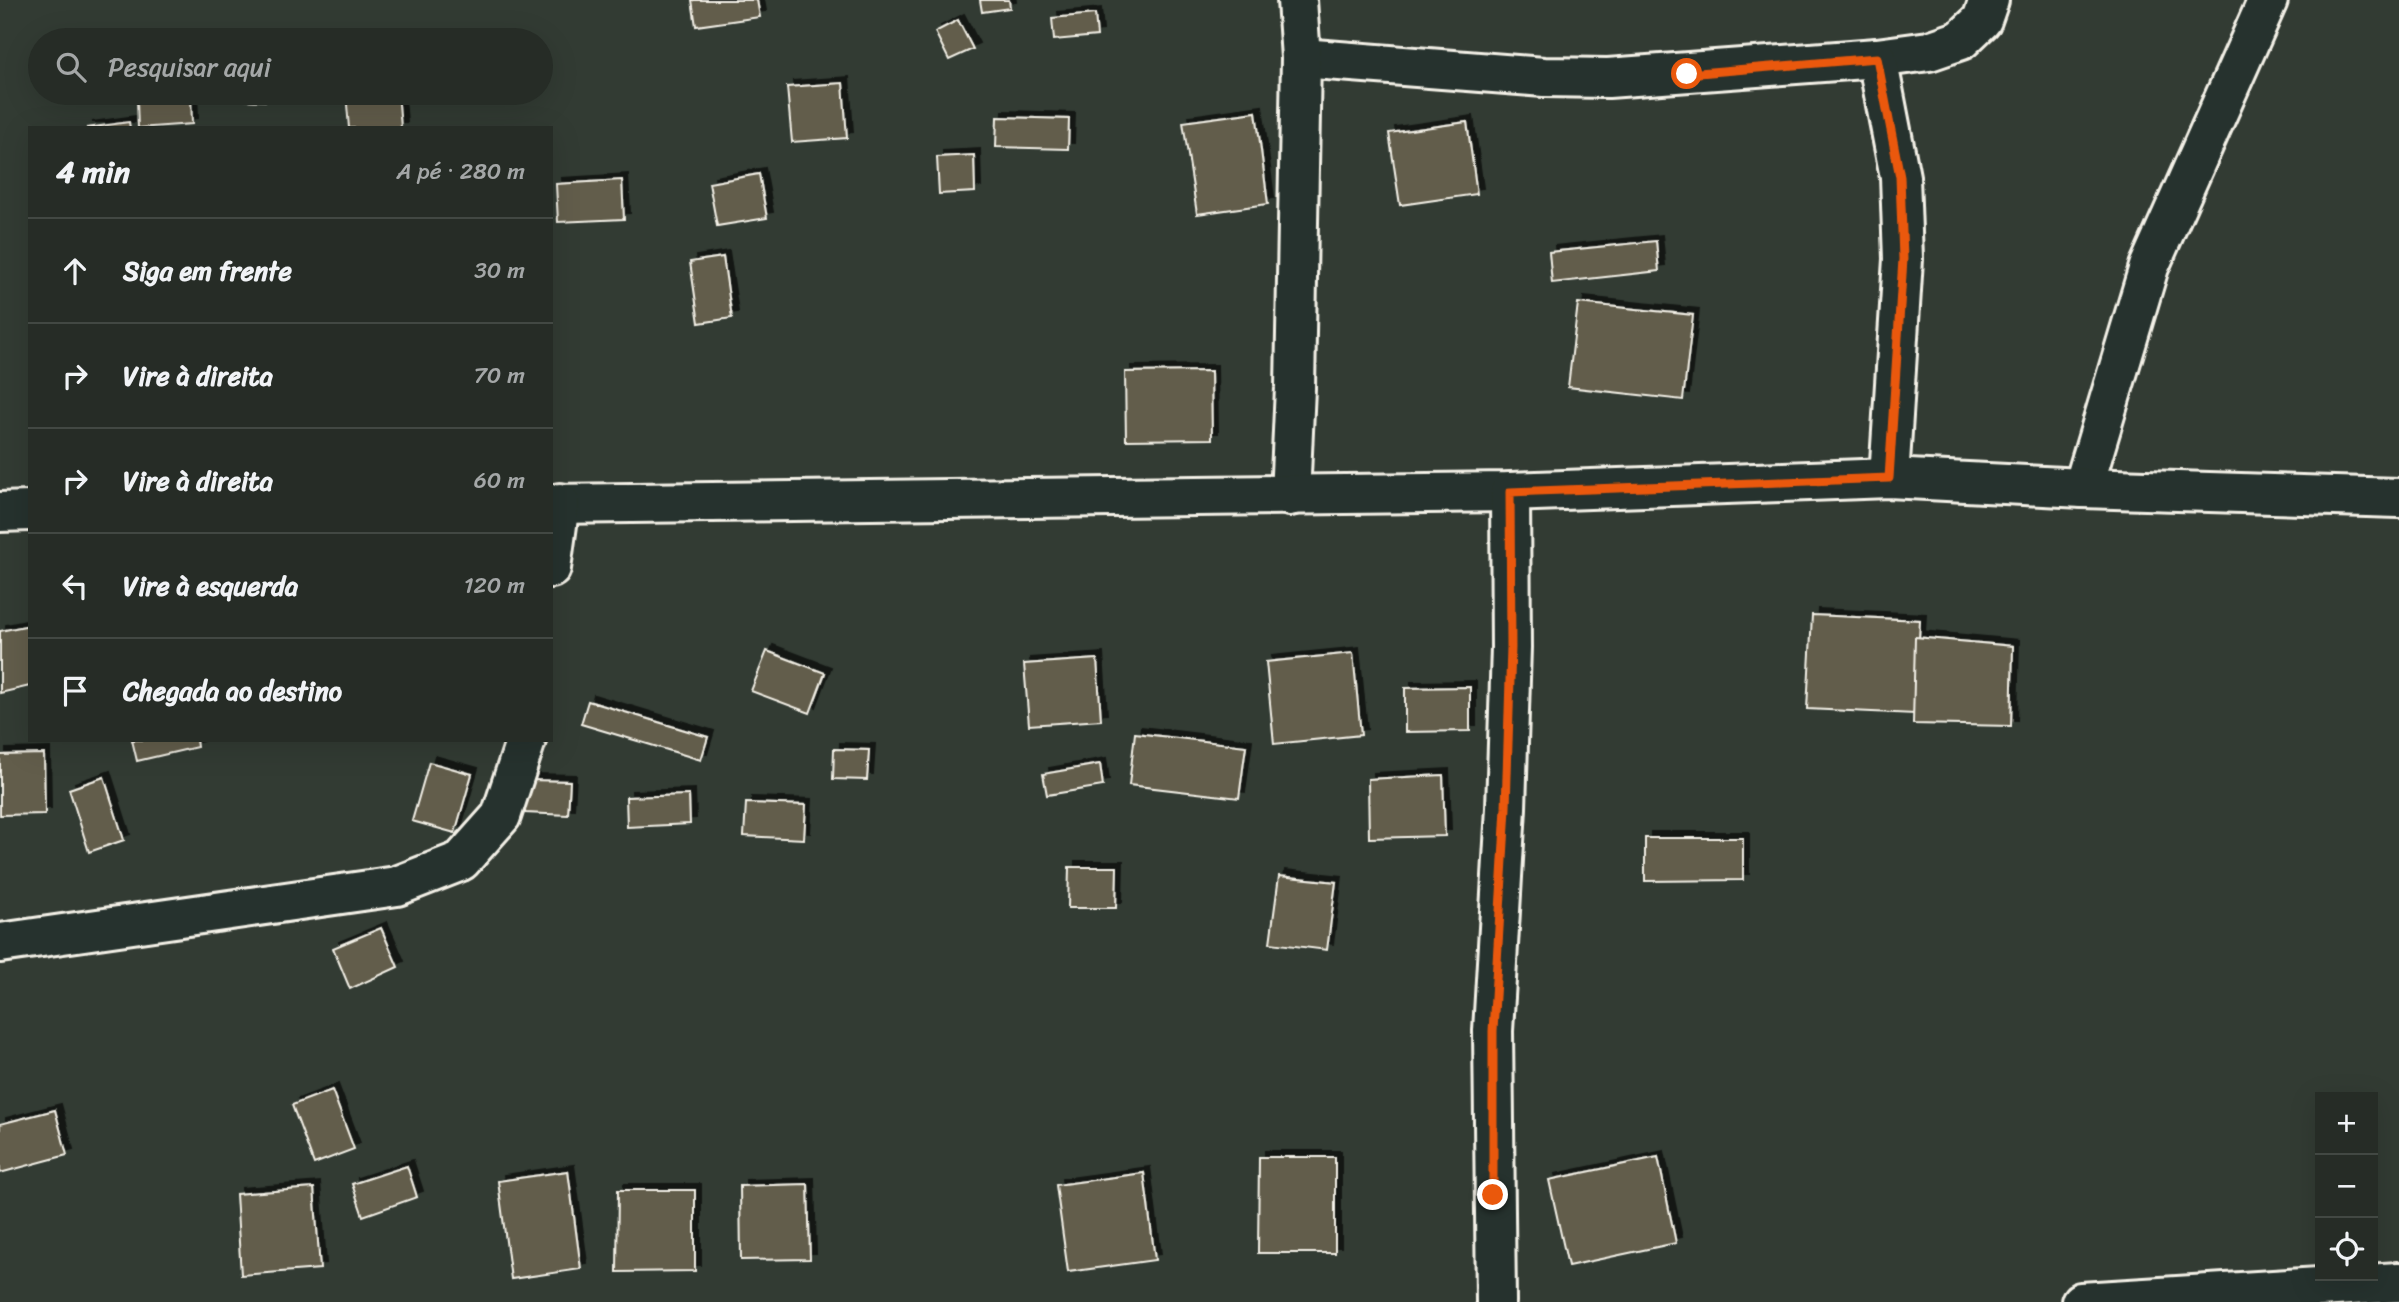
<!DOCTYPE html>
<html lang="pt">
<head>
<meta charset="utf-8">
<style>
	body { margin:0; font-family:Sriracha,sans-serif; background:#2e342e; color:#f1f3f6 }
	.controls { position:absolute; right:21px; bottom:21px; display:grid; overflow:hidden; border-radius:0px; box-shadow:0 7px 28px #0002 }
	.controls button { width:63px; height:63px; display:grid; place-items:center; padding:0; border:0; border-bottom:2px solid #424843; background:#262c26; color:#f1f3f6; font:35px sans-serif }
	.stop { position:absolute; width:21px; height:21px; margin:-16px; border:5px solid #ea580c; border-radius:50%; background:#fff }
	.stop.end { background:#ea580c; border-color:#fff; box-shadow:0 2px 7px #0008 }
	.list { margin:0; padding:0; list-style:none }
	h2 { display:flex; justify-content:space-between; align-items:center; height:91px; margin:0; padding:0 28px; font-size:30px }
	h2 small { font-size:23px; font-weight:400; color:#a4a7a7 }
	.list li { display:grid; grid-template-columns:46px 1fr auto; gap:21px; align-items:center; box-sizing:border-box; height:105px; padding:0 28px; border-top:2px solid #424843 }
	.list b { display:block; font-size:26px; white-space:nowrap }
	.list em { font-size:23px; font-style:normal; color:#a4a7a7 }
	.icon { flex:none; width:38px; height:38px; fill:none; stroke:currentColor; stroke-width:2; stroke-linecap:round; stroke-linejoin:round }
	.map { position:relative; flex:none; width:2399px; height:1302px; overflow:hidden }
	.search { position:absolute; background:#262c26; box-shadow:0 7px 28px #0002; left:28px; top:28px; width:525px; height:77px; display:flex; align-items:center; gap:18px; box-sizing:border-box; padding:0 24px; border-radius:38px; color:#a4a7a7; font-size:26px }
	.panel { position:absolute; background:#262c26; box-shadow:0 7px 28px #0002; left:28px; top:126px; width:525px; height:616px; border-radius:0px }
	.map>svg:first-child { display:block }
</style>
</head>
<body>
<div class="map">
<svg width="2399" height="1302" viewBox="0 0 2399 1302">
	<defs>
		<filter id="shadow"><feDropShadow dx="6" dy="-6" stdDeviation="0" flood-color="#0009"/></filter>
	</defs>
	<rect width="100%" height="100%" fill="#323b33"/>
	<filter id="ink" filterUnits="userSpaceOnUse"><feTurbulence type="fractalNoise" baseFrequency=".0143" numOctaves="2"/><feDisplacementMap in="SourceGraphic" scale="14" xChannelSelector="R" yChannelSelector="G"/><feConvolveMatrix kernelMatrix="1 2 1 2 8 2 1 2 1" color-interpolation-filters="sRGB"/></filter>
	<g filter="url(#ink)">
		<g fill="#625d4b" stroke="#f4f1e8" stroke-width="2" filter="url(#shadow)">
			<polygon points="692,0 757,0 760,17 696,26"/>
			<polygon points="980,0 1009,0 1010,8 982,12"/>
			<polygon points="1095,14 1097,36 1054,40 1052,18"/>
			<polygon points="958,20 973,49 949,60 935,32"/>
			<polygon points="843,83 847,138 792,142 787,87"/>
			<polygon points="204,93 265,93 265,101 204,98"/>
			<polygon points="346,93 398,93 401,128 349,128"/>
			<polygon points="191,97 192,124 138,128 137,100"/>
			<polygon points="1256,112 1268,204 1197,214 1183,122"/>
			<polygon points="997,117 1069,119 1068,149 996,147"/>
			<polygon points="129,122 130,128 86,128"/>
			<polygon points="1467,122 1477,194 1400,205 1389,133"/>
			<polygon points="974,155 975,192 939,194 937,157"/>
			<polygon points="759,174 767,218 717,226 709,183"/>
			<polygon points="622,180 624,219 558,222 556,184"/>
			<polygon points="1656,241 1659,271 1552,283 1549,252"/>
			<polygon points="723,257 732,318 699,323 690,262"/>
			<polygon points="1578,303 1693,315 1683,400 1568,387"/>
			<polygon points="1211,371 1212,439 1126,440 1125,372"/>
			<polygon points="1812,615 1920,620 1915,714 1807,709"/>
			<polygon points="30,625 30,686 0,693 0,631"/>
			<polygon points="1915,637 2013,646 2011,726 1913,724"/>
			<polygon points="767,651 825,673 810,713 751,691"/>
			<polygon points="1353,653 1361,735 1274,744 1266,662"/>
			<polygon points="1097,659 1101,720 1029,725 1024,664"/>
			<polygon points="1470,687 1470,731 1405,732 1405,688"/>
			<polygon points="588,701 708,737 701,760 581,724"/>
			<polygon points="1135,733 1246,746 1239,798 1129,785"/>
			<polygon points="132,740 196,740 197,747 137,761"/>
			<polygon points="834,749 869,750 867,780 833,779"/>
			<polygon points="44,754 45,814 0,815 0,755"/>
			<polygon points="429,762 472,774 455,833 412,821"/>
			<polygon points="1100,764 1103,786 1047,795 1043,774"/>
			<polygon points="1443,775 1445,836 1369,838 1368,779"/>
			<polygon points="104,777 124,840 89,852 69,789"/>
			<polygon points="527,780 570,781 568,815 525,813"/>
			<polygon points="689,795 690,824 627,827 626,797"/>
			<polygon points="746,803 806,805 804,839 744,836"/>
			<polygon points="1645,838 1743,838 1743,880 1645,881"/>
			<polygon points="1069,867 1117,867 1116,908 1068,908"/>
			<polygon points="1279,876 1336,882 1327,950 1270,943"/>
			<polygon points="381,928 398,967 350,989 333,948"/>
			<polygon points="332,1090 354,1149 314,1164 292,1105"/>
			<polygon points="55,1110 67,1155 0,1173 0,1124"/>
			<polygon points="1259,1157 1335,1157 1335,1253 1258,1253"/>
			<polygon points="1658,1157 1676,1243 1568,1266 1549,1180"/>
			<polygon points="407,1166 417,1197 363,1216 352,1184"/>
			<polygon points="568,1171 581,1269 511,1279 498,1181"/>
			<polygon points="1144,1173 1155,1260 1068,1272 1056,1185"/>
			<polygon points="808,1184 810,1259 741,1260 740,1186"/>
			<polygon points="314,1188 320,1269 241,1275 236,1194"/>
			<polygon points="618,1190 695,1190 695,1271 617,1272"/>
		</g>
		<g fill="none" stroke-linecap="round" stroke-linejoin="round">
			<g stroke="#f4f1e8" stroke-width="44">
				<g id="minor">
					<polyline points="1301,58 1544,77 1608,78 1877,58 1929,51 1961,40 1982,20 1989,0"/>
					<polyline points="1877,58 1900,177 1903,259 1889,478"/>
					<polyline points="2083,488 2149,267 2268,0"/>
					<polyline points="1290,496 1295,388 1301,58 1297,0"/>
					<polyline points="551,504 1510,492 1889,478 2083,488 2399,498"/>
					<polyline points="0,512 30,511"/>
					<polyline points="551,568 560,503"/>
					<polyline points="0,943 397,886 461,861 501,816 526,740"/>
					<polyline points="1496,1302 1493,1031 1506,808 1511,647 1510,492"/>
					<polyline points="2081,1302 2399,1282"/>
				</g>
			</g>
			<use href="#minor" stroke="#26332d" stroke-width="38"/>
		</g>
	</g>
	<g fill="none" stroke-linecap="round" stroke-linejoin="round" filter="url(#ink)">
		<polyline stroke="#ea580c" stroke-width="9" points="1493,1195 1493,1031 1506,808 1511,647 1510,492 1889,478 1903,259 1900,177 1877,58 1687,74"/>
	</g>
</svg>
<div class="controls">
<button>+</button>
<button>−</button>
<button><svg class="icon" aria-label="locate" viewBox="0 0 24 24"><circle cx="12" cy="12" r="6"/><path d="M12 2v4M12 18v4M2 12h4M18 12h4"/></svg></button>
</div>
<div class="stop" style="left:1687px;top:74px"></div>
<div class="stop end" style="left:1493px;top:1195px"></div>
<div class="search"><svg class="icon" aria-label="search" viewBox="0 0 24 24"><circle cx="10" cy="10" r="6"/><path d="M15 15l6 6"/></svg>Pesquisar aqui</div>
<section class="panel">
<h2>4 min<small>A pé · 280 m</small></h2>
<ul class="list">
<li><svg class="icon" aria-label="ahead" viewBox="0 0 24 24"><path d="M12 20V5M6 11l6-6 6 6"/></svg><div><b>Siga em frente</b></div><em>30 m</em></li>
<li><svg class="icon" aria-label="right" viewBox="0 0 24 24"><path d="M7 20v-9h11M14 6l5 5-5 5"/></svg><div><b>Vire à direita</b></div><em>70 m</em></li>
<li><svg class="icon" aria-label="right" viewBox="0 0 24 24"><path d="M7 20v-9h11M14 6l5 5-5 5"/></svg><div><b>Vire à direita</b></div><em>60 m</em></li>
<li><svg class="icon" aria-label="left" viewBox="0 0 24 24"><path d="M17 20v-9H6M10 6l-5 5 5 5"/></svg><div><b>Vire à esquerda</b></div><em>120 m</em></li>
<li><svg class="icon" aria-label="arrive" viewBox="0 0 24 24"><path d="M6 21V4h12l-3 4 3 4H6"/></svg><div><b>Chegada ao destino</b></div></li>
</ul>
</section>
</div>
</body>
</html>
